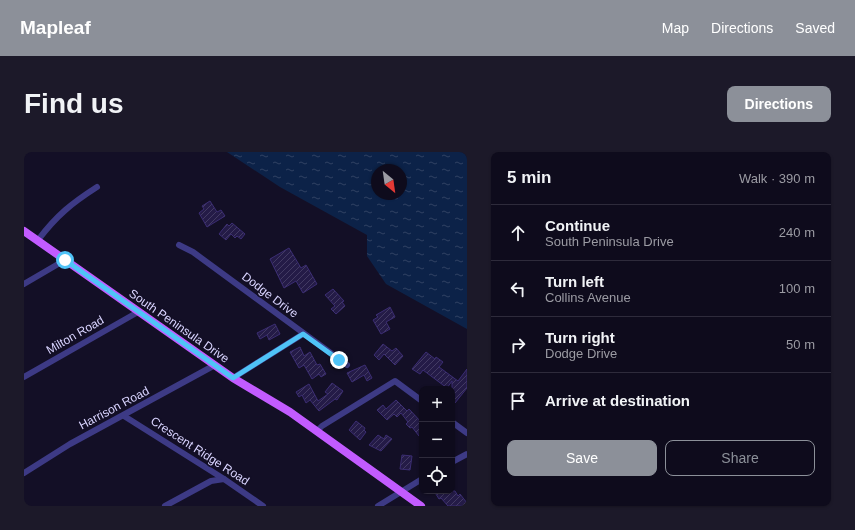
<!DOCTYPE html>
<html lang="en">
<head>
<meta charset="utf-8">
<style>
	body { margin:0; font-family:Helvetica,sans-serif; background:#1c1929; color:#f1f3f6 }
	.controls { position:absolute; right:12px; bottom:12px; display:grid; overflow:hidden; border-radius:8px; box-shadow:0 1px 3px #0004 }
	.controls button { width:36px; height:36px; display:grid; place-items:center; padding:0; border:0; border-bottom:1px solid #2e2b3b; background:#0e0b1c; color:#f1f3f6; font:20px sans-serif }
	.compass { position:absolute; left:347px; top:12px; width:36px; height:36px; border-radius:50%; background:#0e0b1c; box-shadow:0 1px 3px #0004; rotate:151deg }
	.stop { position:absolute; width:12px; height:12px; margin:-9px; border:3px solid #4fc3f7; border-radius:50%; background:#fff }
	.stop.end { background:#4fc3f7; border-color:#fff; box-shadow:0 1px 4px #0008 }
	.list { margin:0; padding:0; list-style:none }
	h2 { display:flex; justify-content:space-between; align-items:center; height:52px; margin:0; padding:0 16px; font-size:17px }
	h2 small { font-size:13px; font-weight:400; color:#9b9ba3 }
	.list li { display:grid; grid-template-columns:26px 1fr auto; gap:12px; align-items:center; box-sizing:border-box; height:56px; padding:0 16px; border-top:1px solid #2e2b3b }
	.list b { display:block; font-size:15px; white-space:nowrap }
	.list p { margin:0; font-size:13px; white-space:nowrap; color:#9b9ba3 }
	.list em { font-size:13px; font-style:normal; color:#9b9ba3 }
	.actions { display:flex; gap:8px; padding:12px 16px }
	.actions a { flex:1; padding:9px 0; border:1px solid #8c9099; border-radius:8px; text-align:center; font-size:14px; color:#8c9099 }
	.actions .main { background:#8c9099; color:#fff }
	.icon { flex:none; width:22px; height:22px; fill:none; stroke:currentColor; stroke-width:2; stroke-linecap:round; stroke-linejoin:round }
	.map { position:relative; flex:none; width:443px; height:354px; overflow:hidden; border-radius:8px }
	header { display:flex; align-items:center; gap:24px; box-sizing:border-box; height:56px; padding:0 20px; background:#8c9099; color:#fff }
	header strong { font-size:19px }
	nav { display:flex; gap:22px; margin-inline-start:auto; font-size:14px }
	.intro { display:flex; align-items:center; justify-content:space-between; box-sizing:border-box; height:96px; padding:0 24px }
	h1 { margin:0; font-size:28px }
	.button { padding:10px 18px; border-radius:8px; background:#8c9099; color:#fff; font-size:14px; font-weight:700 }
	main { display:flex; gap:24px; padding:0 24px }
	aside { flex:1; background:#0e0b1c; border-radius:8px; box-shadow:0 1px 3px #0004 }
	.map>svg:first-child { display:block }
</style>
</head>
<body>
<header>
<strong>Mapleaf</strong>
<nav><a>Map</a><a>Directions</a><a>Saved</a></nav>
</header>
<div class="intro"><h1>Find us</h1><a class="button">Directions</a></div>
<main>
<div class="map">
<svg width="443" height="354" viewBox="0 0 443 354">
	<defs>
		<pattern id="water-ripples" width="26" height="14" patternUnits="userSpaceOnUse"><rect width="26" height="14" fill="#0c2248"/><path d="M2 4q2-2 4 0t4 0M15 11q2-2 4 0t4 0" fill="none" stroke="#2f4163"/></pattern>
		<pattern id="building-hatch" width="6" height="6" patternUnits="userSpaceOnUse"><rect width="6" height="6" fill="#241b47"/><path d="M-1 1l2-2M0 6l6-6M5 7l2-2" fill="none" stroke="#433b63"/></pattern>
	</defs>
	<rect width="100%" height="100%" fill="#130f26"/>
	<path fill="url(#water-ripples)" fill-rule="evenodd" d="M203,0H443V177L362,132L343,104V83L256,35ZM353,18H377V42H353Z"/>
	<g fill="url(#building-hatch)" stroke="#3b2d73">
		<polygon points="186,49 193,60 197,58 201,64 183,75 175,61 180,57 178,54"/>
		<polygon points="208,71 221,82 217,87 213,84 211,86 207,82 202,88 195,82 203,72 205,74"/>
		<polygon points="265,96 277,116 282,113 293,132 279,141 272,129 260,136 246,107"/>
		<polygon points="309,137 320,149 318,150 321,154 312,162 307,157 311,154 301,143"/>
		<polygon points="366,155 371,165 362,170 366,177 357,182 349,168 354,165 352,163"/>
		<polygon points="251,172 256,182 245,188 243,183 236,187 233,181"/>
		<polygon points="359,192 368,199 372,196 379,204 371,213 360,202 355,208 350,203"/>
		<polygon points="276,195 280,204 286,200 293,213 296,212 302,222 297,225 295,222 288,227 280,213 275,216 266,200"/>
		<polygon points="402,200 411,207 412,205 419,210 415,215 434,229 443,217 443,236 431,251 428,249 428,229 423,236 399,218 396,222 388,217"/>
		<polygon points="341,213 348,226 343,229 340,223 328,230 323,221"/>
		<polygon points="308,231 319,239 313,248 311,247 295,259 286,248 282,251 278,243 275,245 272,240 285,232 294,249 304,242 301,240"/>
		<polygon points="372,248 383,259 385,257 398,271 398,282 395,284 388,275 386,276 382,272 384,270 377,261 373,265 370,262 363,268 353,258 359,253 362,257"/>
		<polygon points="332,269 341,276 340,278 342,280 336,288 325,278"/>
		<polygon points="354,283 360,287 362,283 368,287 357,299 345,293"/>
		<polygon points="378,303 388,304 386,318 376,317"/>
		<polygon points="410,339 431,339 434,344 436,342 443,351 443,354 424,354 417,346 415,347"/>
	</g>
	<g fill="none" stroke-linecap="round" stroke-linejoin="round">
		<g stroke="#3d3a85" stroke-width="6">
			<path d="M14,88C33,63 48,51 73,35"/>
			<polyline points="155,93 169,100 323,213"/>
			<polyline points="0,132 41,108"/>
			<polyline points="0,225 114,160"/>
			<polyline points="209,226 279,182"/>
			<polyline points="100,264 200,327 239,354"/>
			<polyline points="428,270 443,281"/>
			<polyline points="293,279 298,274 371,229 398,249"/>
			<polyline points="428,310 443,302"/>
			<polyline points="0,321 46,292 191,213"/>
			<polyline points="141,354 187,329 200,327"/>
			<polyline points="354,354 398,327"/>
		</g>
		<polyline stroke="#c25bff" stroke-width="8" points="0,79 209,226 266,260 397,354"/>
	</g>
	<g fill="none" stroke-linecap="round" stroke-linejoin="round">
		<polyline stroke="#4fc3f7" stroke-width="5" points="41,108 209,226 279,182 315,208"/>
	</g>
	<g text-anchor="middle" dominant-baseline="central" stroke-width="3.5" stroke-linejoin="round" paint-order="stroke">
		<g font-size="12" fill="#d9d4ff" stroke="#130f26">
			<text transform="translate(246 143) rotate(37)">Dodge Drive</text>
			<text transform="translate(155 174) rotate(35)">South Peninsula Drive</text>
			<text transform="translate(51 183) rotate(-30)">Milton Road</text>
			<text transform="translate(90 256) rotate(-28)">Harrison Road</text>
			<text transform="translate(176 299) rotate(33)">Crescent Ridge Road</text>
		</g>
	</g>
</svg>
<div class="controls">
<button>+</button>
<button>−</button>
<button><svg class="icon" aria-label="locate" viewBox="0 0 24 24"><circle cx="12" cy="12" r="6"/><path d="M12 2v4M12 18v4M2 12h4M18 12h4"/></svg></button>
</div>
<svg class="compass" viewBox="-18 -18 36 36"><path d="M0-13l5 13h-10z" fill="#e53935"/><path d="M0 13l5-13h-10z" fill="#9b9ba3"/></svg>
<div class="stop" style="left:41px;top:108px"></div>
<div class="stop end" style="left:315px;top:208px"></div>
</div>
<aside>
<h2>5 min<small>Walk · 390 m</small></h2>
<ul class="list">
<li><svg class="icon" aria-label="ahead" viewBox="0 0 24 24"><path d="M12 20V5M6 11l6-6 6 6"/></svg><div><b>Continue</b><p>South Peninsula Drive</p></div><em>240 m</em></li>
<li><svg class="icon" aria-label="left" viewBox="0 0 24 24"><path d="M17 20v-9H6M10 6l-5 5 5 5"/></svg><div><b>Turn left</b><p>Collins Avenue</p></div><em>100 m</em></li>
<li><svg class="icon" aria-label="right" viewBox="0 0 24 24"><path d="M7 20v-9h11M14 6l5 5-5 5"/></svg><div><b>Turn right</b><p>Dodge Drive</p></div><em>50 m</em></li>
<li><svg class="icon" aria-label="arrive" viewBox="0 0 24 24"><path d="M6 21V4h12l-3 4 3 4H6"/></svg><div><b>Arrive at destination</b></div></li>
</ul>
<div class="actions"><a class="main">Save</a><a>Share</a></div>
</aside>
</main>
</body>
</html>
